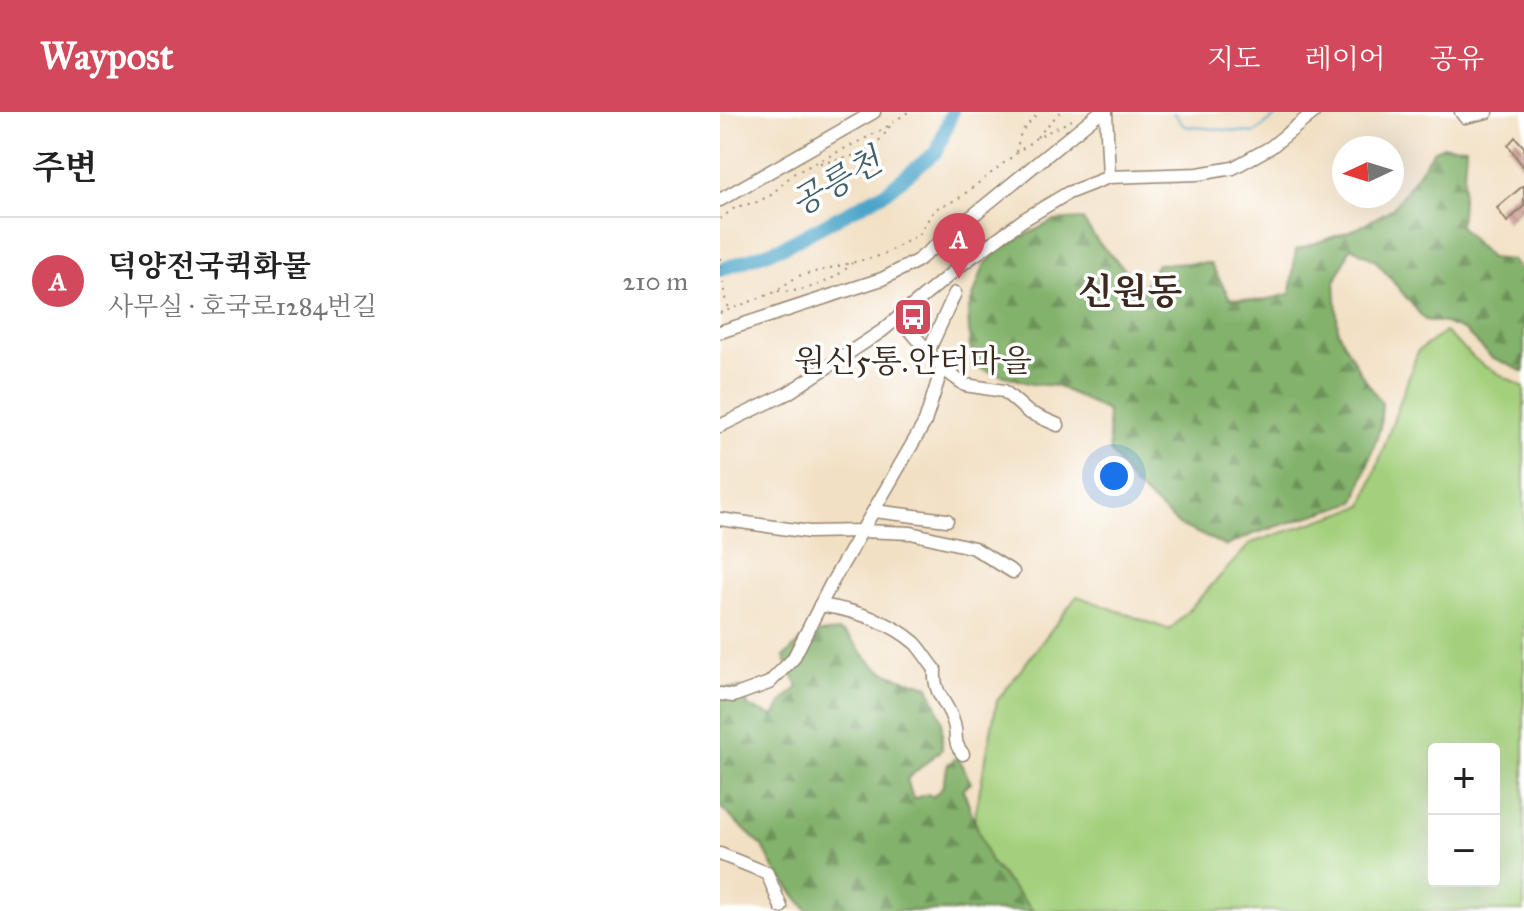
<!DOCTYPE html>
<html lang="ko">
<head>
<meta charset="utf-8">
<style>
	body { margin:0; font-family:"IM FELL Great Primer","Noto Serif KR",serif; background:#f2f2f2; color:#222 }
	.controls { position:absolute; right:24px; bottom:24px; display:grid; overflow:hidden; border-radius:8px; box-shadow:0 8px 32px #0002 }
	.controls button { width:72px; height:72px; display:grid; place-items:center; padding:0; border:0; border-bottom:2px solid #e0e0e0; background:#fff; color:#222; font:40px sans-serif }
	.compass { position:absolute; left:612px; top:24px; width:72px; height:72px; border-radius:50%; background:#fff; box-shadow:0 8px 32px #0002; rotate:266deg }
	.you { position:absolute; left:394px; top:364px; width:28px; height:28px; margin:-20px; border:6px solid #fff; border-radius:50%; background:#1a73e8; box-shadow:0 0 0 12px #1a73e833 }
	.badge { display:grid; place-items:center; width:52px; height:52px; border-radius:50%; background:#d1495b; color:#fff; font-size:26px; font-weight:700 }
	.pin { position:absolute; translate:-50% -66px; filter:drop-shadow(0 2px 4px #0008) }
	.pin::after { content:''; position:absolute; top:42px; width:28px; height:24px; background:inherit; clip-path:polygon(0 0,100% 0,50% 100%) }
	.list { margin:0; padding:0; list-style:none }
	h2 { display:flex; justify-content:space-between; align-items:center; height:104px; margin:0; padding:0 32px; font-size:34px }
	h2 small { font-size:26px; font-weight:400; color:#767676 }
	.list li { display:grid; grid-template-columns:52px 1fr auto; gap:24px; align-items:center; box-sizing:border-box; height:128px; padding:0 32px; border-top:2px solid #e0e0e0 }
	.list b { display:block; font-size:30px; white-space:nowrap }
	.list p { margin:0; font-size:26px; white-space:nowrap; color:#767676 }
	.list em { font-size:26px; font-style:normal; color:#767676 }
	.map { position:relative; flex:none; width:804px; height:799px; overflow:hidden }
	header { display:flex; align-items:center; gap:48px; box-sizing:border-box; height:112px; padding:0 40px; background:#d1495b; color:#fff }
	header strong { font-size:38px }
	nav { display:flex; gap:44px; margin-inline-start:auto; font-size:28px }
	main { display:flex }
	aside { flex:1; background:#fff }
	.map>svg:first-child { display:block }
</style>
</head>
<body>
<header>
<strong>Waypost</strong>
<nav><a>지도</a><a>레이어</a><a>공유</a></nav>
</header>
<main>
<aside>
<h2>주변<small></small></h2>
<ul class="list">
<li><span class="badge">A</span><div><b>덕양전국퀵화물</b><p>사무실 · 호국로1284번길</p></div><em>210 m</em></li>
</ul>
</aside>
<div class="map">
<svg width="804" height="799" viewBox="0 0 804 799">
	<defs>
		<pattern id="forest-firs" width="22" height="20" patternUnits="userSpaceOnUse" patternTransform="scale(2)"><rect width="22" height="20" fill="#83b26c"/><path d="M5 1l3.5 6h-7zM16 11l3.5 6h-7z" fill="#6c9158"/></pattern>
		<pattern id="building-cross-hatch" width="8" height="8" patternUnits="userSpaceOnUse" patternTransform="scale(2)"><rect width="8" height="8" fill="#cf9c93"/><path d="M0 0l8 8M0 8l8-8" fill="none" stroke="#a97f77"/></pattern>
	</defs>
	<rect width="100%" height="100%" fill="#fff"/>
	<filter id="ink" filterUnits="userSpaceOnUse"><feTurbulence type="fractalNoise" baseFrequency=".0125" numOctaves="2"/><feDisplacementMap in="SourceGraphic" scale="16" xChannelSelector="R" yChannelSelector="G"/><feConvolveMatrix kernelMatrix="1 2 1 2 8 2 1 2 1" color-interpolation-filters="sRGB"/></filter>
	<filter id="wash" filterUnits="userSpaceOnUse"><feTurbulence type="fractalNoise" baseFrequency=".006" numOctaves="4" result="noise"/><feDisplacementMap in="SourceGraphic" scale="32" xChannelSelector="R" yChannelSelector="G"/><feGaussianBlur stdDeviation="1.8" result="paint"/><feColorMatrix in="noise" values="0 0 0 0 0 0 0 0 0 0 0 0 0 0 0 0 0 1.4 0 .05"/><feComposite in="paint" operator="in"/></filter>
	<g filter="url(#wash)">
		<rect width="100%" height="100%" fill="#f2e0c4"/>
		<path fill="#a4d07d" stroke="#707d4e" stroke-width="2" fill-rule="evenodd" d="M725,220L762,253L804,275V799H313L270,750L254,708L277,589L357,484L450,518L531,431L643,394L698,239ZM714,637H774V769H714Z"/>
		<g fill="url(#forest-firs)" stroke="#5f6e45" stroke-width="2">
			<polygon points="724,34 746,35 740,115 770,146 792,148 804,162 804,260 771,245 745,219 725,211 705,208 656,149 631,135 615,170 618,220 641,262 662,291 660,316 635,390 533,422 506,434 459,413 412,371 390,339 387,299 337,274 312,272 261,257 250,235 248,200 264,153 281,136 333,109 362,107 378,130 423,176 437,152 490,151 510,186 540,189 570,182 576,138 638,116 673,96 714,38"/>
			<path d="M119,519C135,525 141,544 155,554C170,565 192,569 209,574L222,609V637L187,667L193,687L208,682L213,685L222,676L228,652L238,645L251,671L243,677L270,750L313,799H88L55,758L43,735L0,695V577L21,576L29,595L54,604L62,590L78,575L64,545L88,522Z"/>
		</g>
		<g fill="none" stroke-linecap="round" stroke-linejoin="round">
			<polyline stroke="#4ca5c9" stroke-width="2" points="453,0 464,14 535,21 561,0"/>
			<polyline stroke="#4ca5c9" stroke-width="14" points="0,158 65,134 166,80 217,39 232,0"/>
		</g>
		<g id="blocks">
			<g fill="url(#building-cross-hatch)">
				<polygon points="795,25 804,35 804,56 788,33"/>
				<polygon points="804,73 804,94 787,110 777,96"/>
			</g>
		</g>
	</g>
	<g filter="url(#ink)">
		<use href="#blocks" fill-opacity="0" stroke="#968571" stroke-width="2"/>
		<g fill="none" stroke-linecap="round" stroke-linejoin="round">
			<g stroke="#968571" stroke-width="15">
				<g id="minor">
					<polyline points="386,0 389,65"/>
					<polyline points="741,0 745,5 767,0"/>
					<polyline points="0,88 154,0"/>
					<polyline points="179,205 222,256 245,273 284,279 308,300 338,313"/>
					<polyline points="0,220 162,167 197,149 380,0"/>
					<polyline points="208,240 235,181"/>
					<polyline points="0,314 68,281 162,219 245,150 303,108 348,81 389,65 478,62 513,56 551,35 594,0"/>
					<polyline points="154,399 227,408"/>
					<polyline points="0,407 89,420 142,419 191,421 254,436 293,460"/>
					<path d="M100,493C132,498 170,509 195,531C202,538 208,549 215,557C213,584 228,589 234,612C238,626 232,629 243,642"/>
					<polyline points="0,582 13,584 49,571 73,547 111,472 205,310 222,256"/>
					<polyline points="0,742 47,761 61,795"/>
				</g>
			</g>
			<g stroke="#968571" stroke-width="2" stroke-dasharray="2 6" stroke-linecap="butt">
				<polyline points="317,25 340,0"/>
				<polyline points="296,40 301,20 319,0"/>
				<path d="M100,51C128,47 157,40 171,12"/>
				<polyline points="0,107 16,95 37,90 51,83 73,62 162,18 188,0"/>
				<polyline points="0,146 5,186 9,196"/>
				<path d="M58,179C82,182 117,168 132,151"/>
				<polyline points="0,201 53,181 78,164 163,143 198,123 215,97 238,87 316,26 356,6"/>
			</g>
			<use href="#minor" stroke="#fff" stroke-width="12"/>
		</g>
	</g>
	<defs>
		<g id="bus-square" transform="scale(2)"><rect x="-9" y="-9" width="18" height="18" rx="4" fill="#d1495b" stroke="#fff"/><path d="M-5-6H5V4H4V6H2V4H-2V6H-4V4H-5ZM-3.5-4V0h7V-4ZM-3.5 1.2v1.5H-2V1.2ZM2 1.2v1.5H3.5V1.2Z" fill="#fff"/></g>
	</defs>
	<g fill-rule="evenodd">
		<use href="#bus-square" x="193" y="205"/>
	</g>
	<g text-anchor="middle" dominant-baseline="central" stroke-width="7" stroke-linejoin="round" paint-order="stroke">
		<g font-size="32" fill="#3b2a1e" stroke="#fff">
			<text x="193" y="249">원신5통.안터마을</text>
		</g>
		<g font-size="34" font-style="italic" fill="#43616b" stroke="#fff">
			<text transform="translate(116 70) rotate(-30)">공릉천</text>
		</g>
		<g font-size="36" font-weight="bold" fill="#3b2a1e" stroke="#fff">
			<text x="410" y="180">신원동</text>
		</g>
	</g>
</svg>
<div class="controls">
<button>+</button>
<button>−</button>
</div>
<svg class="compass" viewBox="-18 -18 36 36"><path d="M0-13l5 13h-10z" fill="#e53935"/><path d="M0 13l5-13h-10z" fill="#767676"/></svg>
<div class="you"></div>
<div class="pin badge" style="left:239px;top:167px">A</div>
</div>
</main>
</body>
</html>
